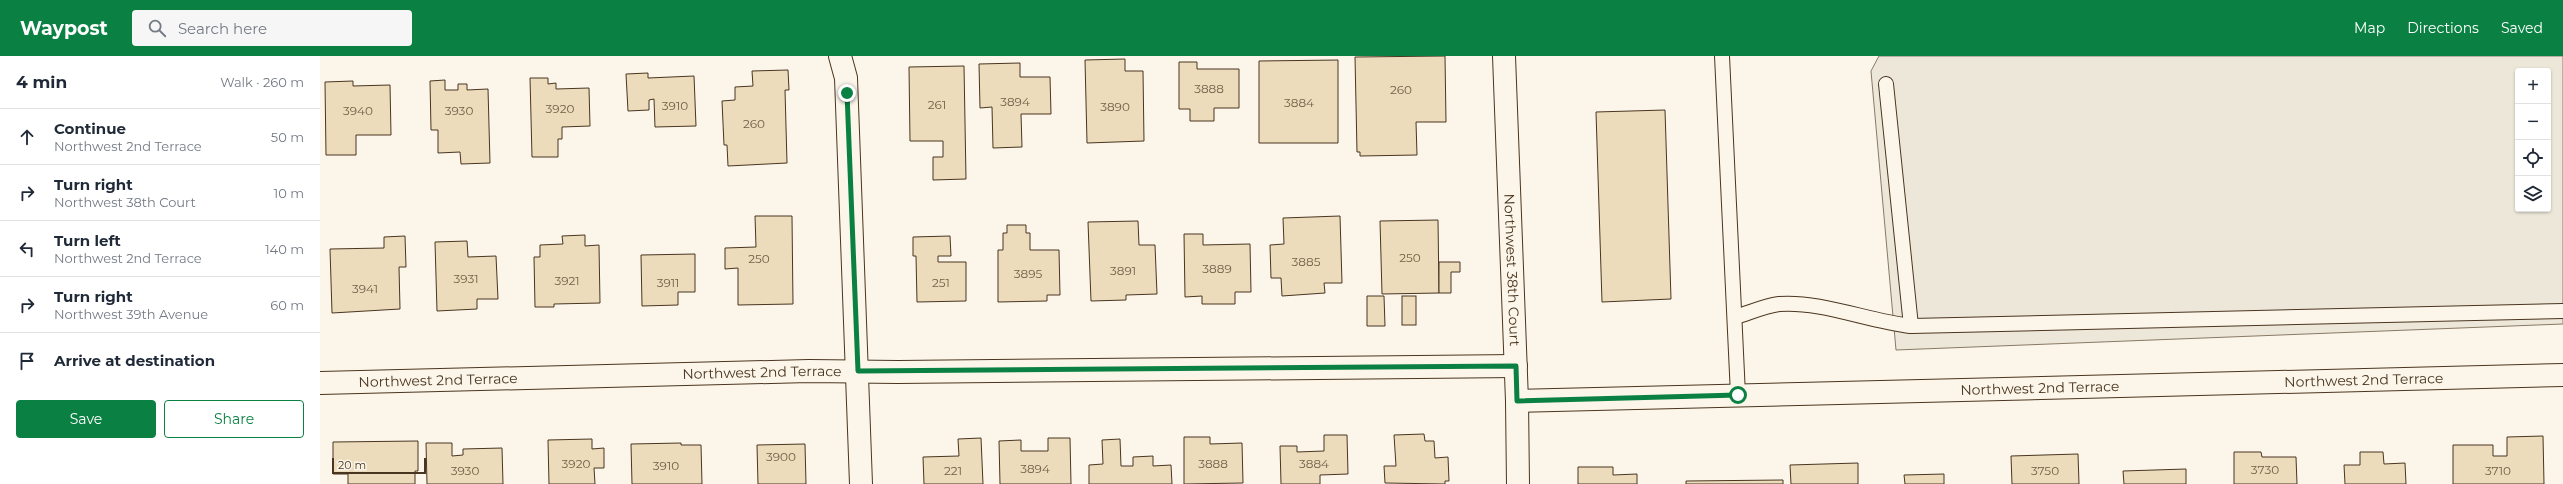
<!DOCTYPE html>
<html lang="en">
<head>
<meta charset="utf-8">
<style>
	body { margin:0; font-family:Montserrat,sans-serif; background:#f6f6f7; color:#1f2937 }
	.controls { position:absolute; right:12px; top:12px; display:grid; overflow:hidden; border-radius:4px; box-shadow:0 1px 3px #0004 }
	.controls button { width:36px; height:36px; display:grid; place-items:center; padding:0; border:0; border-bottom:1px solid #e0e1e3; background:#fff; color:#1f2937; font:20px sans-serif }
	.scale { position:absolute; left:12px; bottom:10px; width:94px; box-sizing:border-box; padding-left:4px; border:2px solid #4a3520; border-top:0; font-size:11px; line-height:14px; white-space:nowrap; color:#4a3520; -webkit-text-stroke:3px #fbf6e9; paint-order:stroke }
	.stop { position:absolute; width:12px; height:12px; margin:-9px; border:3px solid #0b8043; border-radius:50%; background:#fff }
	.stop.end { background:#0b8043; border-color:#fff; box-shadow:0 1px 4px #0008 }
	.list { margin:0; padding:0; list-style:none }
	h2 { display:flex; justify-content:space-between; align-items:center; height:52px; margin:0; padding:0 16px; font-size:17px }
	h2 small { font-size:13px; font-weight:400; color:#747a83 }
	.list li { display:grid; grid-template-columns:26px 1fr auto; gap:12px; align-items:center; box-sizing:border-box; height:56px; padding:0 16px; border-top:1px solid #e0e1e3 }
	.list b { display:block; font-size:15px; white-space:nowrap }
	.list p { margin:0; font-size:13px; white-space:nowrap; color:#747a83 }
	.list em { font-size:13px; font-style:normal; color:#747a83 }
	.actions { display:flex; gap:8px; padding:12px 16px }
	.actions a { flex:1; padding:9px 0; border:1px solid #0b8043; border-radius:4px; text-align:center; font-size:14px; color:#0b8043 }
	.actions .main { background:#0b8043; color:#fff }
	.icon { flex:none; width:22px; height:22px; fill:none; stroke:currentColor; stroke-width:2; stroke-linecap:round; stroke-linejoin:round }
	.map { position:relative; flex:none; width:2243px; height:428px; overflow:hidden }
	header { display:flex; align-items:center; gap:24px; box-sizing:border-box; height:56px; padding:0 20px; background:#0b8043; color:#fff }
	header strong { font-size:19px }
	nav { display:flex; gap:22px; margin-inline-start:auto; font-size:14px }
	.search { width:280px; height:36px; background:#f6f6f7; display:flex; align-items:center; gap:10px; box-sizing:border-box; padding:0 14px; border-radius:4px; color:#747a83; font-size:15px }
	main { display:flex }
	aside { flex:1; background:#fff }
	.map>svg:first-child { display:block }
</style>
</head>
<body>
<header>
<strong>Waypost</strong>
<div class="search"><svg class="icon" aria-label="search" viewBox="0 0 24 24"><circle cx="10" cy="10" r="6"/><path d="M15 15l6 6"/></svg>Search here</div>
<nav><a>Map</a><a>Directions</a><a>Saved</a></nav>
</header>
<main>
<aside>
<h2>4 min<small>Walk · 260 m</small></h2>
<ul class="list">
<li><svg class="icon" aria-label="ahead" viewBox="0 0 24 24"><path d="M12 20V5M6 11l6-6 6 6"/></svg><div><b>Continue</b><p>Northwest 2nd Terrace</p></div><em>50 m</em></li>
<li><svg class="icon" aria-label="right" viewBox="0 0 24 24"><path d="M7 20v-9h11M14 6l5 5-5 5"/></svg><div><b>Turn right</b><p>Northwest 38th Court</p></div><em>10 m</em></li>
<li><svg class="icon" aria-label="left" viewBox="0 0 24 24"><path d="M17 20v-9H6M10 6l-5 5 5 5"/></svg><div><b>Turn left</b><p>Northwest 2nd Terrace</p></div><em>140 m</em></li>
<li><svg class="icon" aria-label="right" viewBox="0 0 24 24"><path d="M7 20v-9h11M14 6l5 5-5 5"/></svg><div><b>Turn right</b><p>Northwest 39th Avenue</p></div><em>60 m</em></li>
<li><svg class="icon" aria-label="arrive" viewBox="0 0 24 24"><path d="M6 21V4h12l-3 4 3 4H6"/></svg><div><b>Arrive at destination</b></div></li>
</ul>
<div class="actions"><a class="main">Save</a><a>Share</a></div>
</aside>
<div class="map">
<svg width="2243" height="428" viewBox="0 0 2243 428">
	<rect width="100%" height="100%" fill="#fbf6e9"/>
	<path fill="#ede7d9" stroke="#887966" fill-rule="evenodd" d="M1559,0H2243V268L1576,294L1551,15ZM2198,15H2228V153H2198Z"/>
	<g fill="#ecdcbc" stroke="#4a3520">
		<polygon points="1125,0 1126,66 1096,66 1097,99 1040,100 1040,96 1037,96 1035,1"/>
		<polygon points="805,3 805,15 823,15 824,85 767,87 765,4"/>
		<polygon points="1018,4 1018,87 939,87 939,5"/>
		<polygon points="859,6 877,6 877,13 919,13 919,52 894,52 894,65 870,65 870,53 859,53"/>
		<polygon points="700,7 700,21 730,21 731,58 701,58 702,91 673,92 672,51 660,52 659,8"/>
		<polygon points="644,10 646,123 613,124 613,101 623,101 623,85 590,85 589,11"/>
		<polygon points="468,14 469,34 465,34 467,107 408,110 407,89 404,89 402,45 415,44 415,31 433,30 432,15"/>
		<polygon points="328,17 328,22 374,20 376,70 335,71 334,43 329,44 329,54 308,55 306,18"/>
		<polygon points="210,22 228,22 228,28 236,27 236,33 269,32 270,70 242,71 242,83 238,83 238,101 212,101"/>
		<polygon points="125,24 125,34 138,34 138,28 147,28 147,34 168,33 170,107 141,108 140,96 118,97 118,74 111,74 110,25"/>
		<polygon points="33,25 33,30 70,29 71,79 36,79 36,99 6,99 5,26"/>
		<polygon points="1345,54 1351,243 1282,246 1276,56"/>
		<polygon points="435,160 472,160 473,248 418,249 418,212 405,213 405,192 436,191"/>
		<polygon points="1020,160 1022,227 1004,227 1005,237 962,240 961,222 951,222 950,189 964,188 963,162"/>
		<polygon points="1118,164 1119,237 1062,238 1060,165"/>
		<polygon points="818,165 819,189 835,189 837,238 806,239 806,244 771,245 768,166"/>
		<polygon points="687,169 706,169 706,177 710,177 710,194 739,194 740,239 727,239 727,245 678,246 678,194 683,194 683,177 687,177"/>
		<polygon points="864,178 883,178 883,189 930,188 931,236 915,236 915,248 882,248 882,240 865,241"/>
		<polygon points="265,179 265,190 279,189 280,247 234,248 234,251 215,251 214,201 220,201 220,189 243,188 242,180"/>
		<polygon points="85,180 86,211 79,211 80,253 12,257 10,193 64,192 64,181"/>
		<polygon points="630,180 631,200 618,200 618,206 646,206 646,245 597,246 596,200 593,200 593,181"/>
		<polygon points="147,185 148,201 176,200 178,243 157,243 157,253 117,255 115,186"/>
		<polygon points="375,198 375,236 358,236 358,249 322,250 321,199"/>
		<polygon points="1119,206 1140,206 1140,216 1131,216 1131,237 1119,237"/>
		<polygon points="1047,240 1064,240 1065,270 1047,270"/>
		<rect x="1082" y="240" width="14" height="29"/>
		<polygon points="1104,378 1105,385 1114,385 1115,402 1128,401 1129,425 1125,425 1125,428 1065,427 1064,410 1076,410 1074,379"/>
		<polygon points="1004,379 1027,379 1028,418 1000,419 1000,428 961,428 960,390 977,390 977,396 1004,395"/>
		<polygon points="2223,380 2224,428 2133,428 2133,389 2173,389 2173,400 2187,400 2187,381"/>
		<polygon points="864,381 890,381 890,388 922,387 923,427 864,428"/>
		<polygon points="661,382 663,428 604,428 603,401 639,400 638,383"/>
		<polygon points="728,382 750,382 751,428 680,428 679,385 701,384 701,395 728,395"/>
		<polygon points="272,383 272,393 284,392 284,412 274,412 275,428 229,428 228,384"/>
		<polygon points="800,383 801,410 813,410 813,401 833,400 833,410 851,409 852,428 769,428 769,409 783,408 782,384"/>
		<polygon points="98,385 98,415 95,415 95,428 28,428 28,418 13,418 13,386"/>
		<polygon points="106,387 132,387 132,400 143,399 143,393 182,392 183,428 107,428"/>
		<polygon points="361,387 361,389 381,389 382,428 312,428 311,388"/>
		<polygon points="485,388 486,428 438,428 437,389"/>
		<polygon points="1914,396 1941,396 1942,401 1976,401 1977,428 1914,428"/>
		<polygon points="2040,396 2063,396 2064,408 2085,407 2086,428 2025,428 2024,409 2040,409"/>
		<polygon points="1758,398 1759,428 1692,428 1691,400"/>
		<polygon points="1538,407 1538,428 1471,428 1470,409"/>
		<polygon points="1258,411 1293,411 1293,419 1317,418 1317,428 1258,428"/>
		<polygon points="1866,413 1866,428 1804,428 1803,415"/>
		<polygon points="1624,418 1624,428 1585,428 1584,419"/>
		<polygon points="1463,424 1463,428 1366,428 1366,425"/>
	</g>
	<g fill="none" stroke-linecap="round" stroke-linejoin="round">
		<g stroke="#4a3520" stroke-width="16">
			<g id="lane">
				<polyline points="1402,0 1418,339"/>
				<polyline points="1566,28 1591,270"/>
				<path d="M1415,261C1429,257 1444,250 1459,248C1503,245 1547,265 1591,270L2243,255"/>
			</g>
		</g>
		<g stroke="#4a3520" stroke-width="24">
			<g id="street">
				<polyline points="520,0 526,22 541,428"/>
				<path id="s1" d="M1184,0L1197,345L1198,428"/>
				<path id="s2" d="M0,327L489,315L578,316L1196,310"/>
				<path id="s3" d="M1197,345L2243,319"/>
			</g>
		</g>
		<use href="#lane" stroke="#fbf6e9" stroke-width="14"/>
		<use href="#street" stroke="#fbf6e9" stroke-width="22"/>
	</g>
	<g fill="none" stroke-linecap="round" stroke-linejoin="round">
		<polyline stroke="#0b8043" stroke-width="5" points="527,37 538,315 1196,310 1197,345 1418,339"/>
	</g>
	<g text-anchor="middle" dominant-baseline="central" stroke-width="3" stroke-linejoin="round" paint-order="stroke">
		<g font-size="12" fill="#725f47">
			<text x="889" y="32">3888</text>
			<text x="1081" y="33">260</text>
			<text x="695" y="45">3894</text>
			<text x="979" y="46">3884</text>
			<text x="617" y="48">261</text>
			<text x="355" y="49">3910</text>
			<text x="795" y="50">3890</text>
			<text x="240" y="52">3920</text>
			<text x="38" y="54">3940</text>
			<text x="139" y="54">3930</text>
			<text x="434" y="67">260</text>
			<text x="1090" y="201">250</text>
			<text x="439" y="202">250</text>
			<text x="986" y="205">3885</text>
			<text x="897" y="212">3889</text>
			<text x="803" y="214">3891</text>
			<text x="708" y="217">3895</text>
			<text x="146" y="222">3931</text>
			<text x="247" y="224">3921</text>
			<text x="348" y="226">3911</text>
			<text x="621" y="226">251</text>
			<text x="45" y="232">3941</text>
			<text x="461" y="400">3900</text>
			<text x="256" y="407">3920</text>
			<text x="893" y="407">3888</text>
			<text x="994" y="407">3884</text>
			<text x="346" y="409">3910</text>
			<text x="715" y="412">3894</text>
			<text x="1945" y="413">3730</text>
			<text x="145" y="414">3930</text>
			<text x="633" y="414">221</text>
			<text x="1725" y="414">3750</text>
			<text x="2178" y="414">3710</text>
		</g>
		<g font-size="14" fill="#4a3520" stroke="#fbf6e9">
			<text stroke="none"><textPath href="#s1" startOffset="214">Northwest 38th Court</textPath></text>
			<text stroke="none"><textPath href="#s2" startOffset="442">Northwest 2nd Terrace</textPath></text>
			<text stroke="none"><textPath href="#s2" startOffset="118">Northwest 2nd Terrace</textPath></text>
			<text stroke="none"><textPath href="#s3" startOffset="847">Northwest 2nd Terrace</textPath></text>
			<text stroke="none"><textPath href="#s3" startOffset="523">Northwest 2nd Terrace</textPath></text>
		</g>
	</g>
</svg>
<div class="controls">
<button>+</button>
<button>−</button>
<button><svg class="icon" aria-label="locate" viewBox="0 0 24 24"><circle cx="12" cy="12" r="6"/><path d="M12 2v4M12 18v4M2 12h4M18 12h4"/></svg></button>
<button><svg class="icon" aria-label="layers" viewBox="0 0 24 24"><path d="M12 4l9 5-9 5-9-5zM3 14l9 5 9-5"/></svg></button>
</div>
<div class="scale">20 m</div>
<div class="stop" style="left:1418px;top:339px"></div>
<div class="stop end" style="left:527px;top:37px"></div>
</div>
</main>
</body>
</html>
